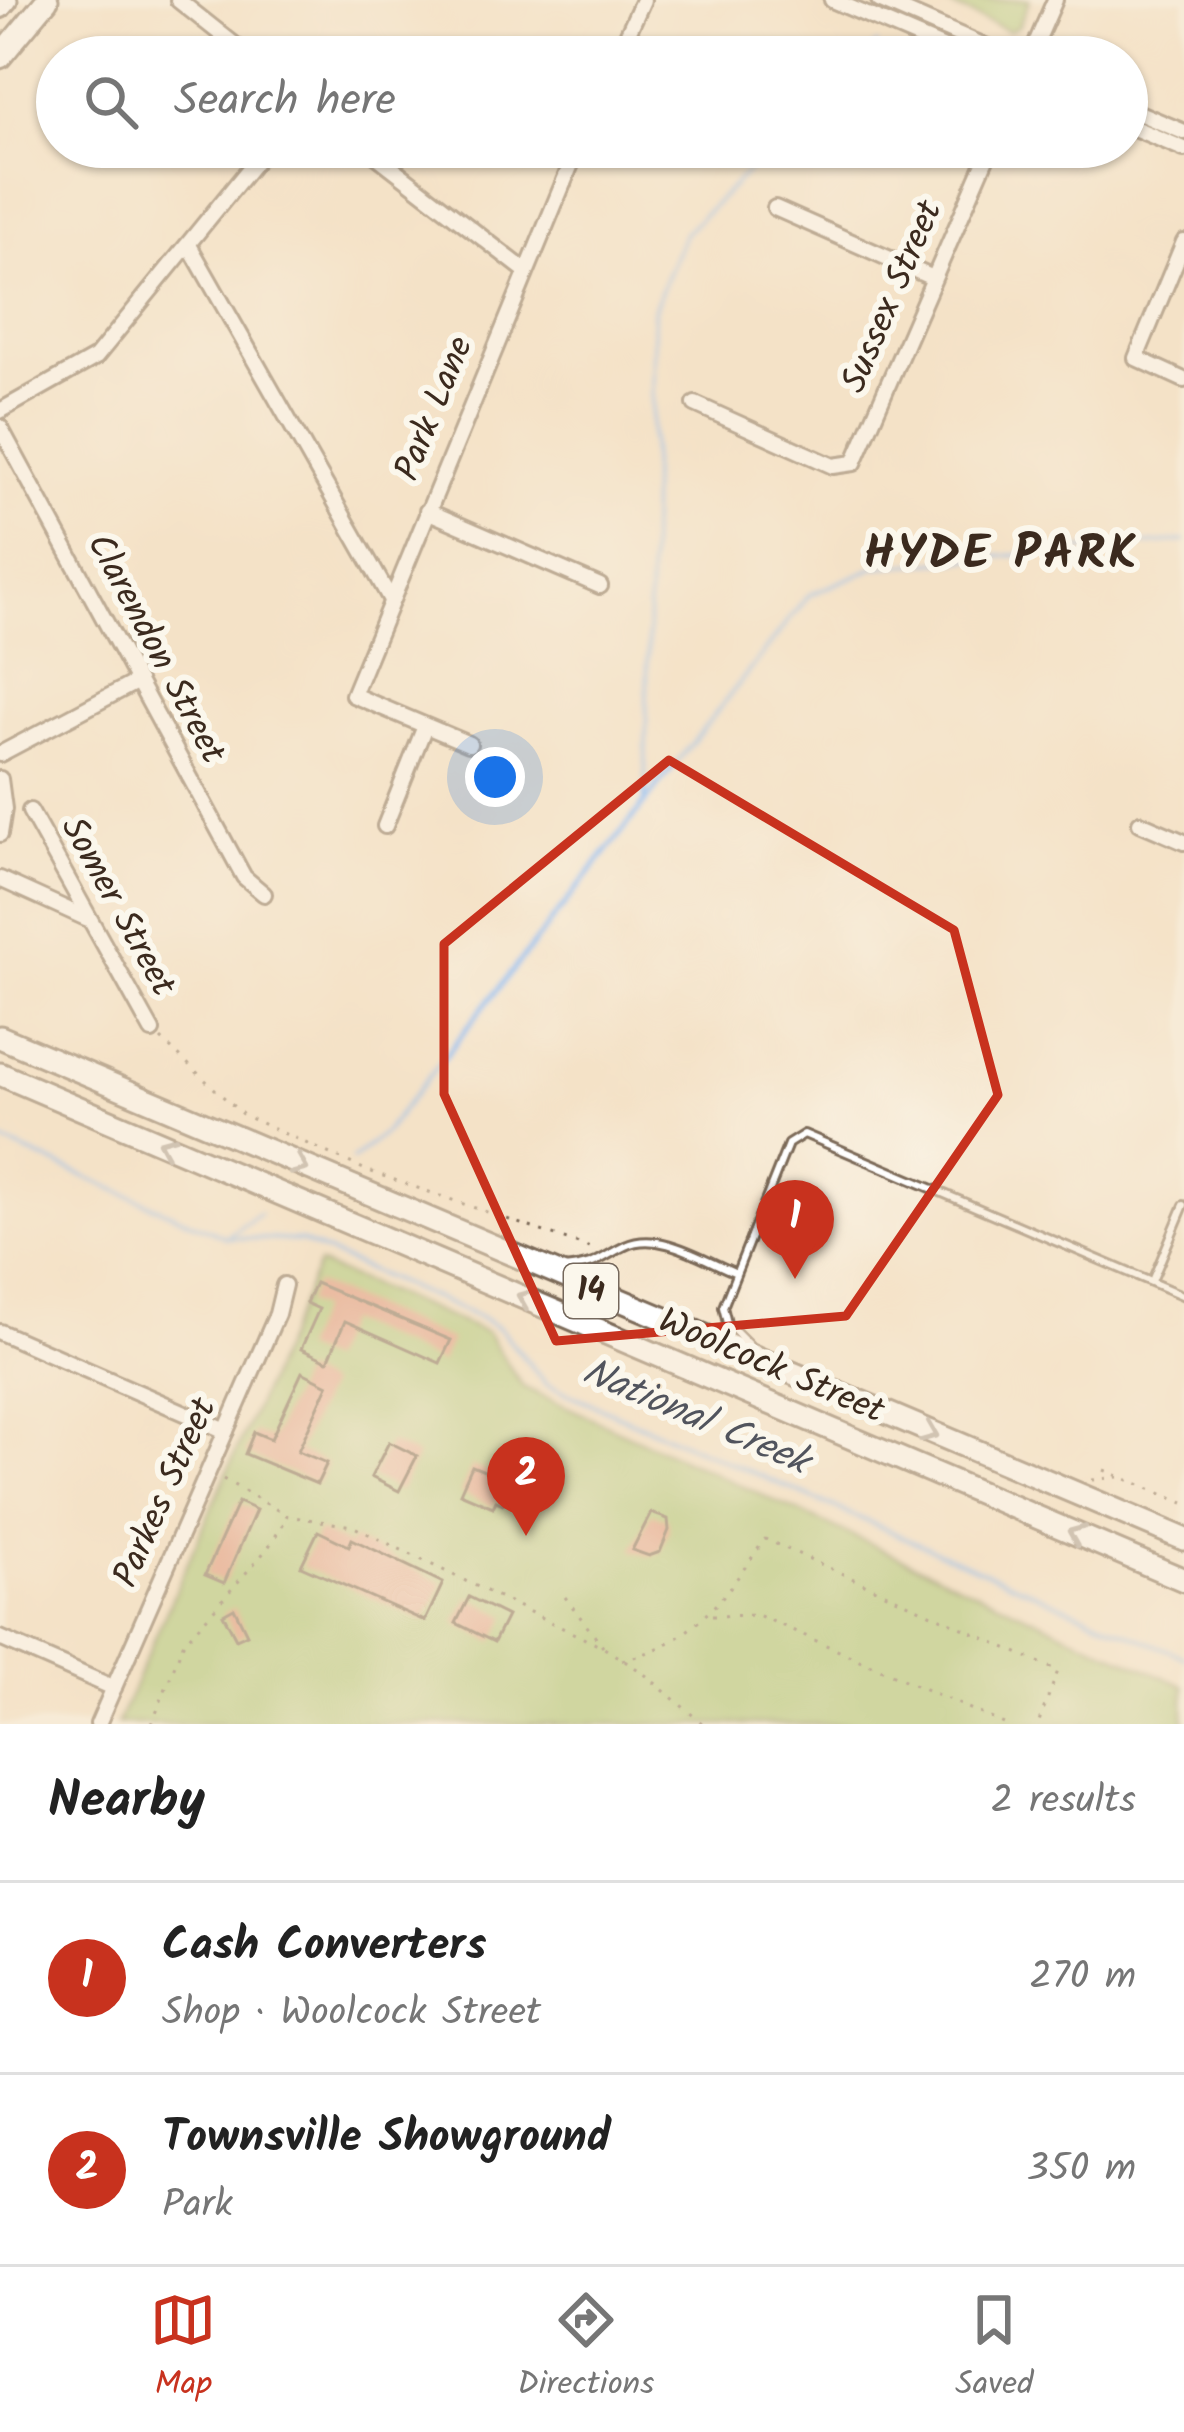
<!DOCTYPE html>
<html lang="en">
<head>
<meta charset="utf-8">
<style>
	body { margin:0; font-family:Kalam,sans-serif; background:#f2f2f2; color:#222 }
	.you { position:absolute; left:495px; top:777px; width:42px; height:42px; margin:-30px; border:9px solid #fff; border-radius:50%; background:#1a73e8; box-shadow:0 0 0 18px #1a73e833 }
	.badge { display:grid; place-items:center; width:78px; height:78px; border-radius:50%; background:#c8321e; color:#fff; font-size:39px; font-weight:700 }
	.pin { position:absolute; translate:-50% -99px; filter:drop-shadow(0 3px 6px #0008) }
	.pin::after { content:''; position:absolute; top:63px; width:42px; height:36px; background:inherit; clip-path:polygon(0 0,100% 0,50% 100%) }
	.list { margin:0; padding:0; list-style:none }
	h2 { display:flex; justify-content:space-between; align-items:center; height:156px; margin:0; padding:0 48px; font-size:51px }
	h2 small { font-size:39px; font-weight:400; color:#767676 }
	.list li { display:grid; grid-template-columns:78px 1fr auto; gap:36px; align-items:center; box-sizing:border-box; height:192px; padding:0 48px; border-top:3px solid #e0e0e0 }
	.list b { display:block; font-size:45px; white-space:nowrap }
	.list p { margin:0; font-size:39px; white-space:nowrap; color:#767676 }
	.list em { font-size:39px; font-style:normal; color:#767676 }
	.icon { flex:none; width:66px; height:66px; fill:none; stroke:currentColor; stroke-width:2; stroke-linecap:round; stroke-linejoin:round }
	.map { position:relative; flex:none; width:1184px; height:1724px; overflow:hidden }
	.search { position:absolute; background:#fff; box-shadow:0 3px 9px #0004; left:36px; right:36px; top:36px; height:132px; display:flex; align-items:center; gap:30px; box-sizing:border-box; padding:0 42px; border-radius:66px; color:#767676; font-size:45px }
	.sheet { height:540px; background:#fff }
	nav { display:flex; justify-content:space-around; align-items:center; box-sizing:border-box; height:168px; border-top:3px solid #e0e0e0; background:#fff; font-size:33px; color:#767676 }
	nav a { display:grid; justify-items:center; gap:6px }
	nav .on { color:#c8321e }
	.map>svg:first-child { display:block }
</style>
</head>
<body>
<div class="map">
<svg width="1184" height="1724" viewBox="0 0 1184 1724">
	<rect width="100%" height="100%" fill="#fbf7ec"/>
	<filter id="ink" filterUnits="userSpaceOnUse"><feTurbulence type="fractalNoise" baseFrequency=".00833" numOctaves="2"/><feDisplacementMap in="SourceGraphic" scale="24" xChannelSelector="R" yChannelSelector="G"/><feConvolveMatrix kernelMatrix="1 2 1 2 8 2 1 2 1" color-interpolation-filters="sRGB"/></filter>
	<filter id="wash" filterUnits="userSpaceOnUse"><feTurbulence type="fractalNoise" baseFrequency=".004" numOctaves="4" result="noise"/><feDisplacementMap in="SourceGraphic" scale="48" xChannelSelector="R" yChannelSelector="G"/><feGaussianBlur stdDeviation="2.7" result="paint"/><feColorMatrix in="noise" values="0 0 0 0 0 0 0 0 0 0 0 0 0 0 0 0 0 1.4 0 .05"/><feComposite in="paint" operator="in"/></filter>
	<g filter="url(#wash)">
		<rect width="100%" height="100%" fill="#f4e2c7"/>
		<g fill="#a4c771" stroke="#707848" stroke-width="3">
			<polygon points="937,0 1030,0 1018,27 1009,31"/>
			<polygon points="318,1264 487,1333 523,1387 1184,1686 1184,1724 117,1724"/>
		</g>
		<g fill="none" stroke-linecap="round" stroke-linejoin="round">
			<g stroke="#83b7f0" stroke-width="4.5">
				<polyline points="864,57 877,45"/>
				<polyline points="645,799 654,309 684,234 773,147"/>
				<polyline points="0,1140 226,1237 300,1241 483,1319 500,1329 546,1384 1184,1657"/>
				<polyline points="353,1159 385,1132 809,595 876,567 1184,541"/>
				<polyline points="226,1237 259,1214"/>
			</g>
		</g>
		<g id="blocks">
			<g fill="#df8f77">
				<polygon points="315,1283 451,1340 440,1363 345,1321 328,1361 301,1349 319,1309 306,1303"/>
				<polygon points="302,1372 328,1385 298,1451 327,1463 317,1484 245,1454 254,1432 271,1439"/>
				<polygon points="389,1442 417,1456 399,1491 371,1477"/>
				<polygon points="472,1466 504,1479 501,1485 509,1489 503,1504 496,1501 493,1507 460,1493"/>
				<polygon points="238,1502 256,1510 224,1583 205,1575"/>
				<polygon points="651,1513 668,1519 669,1530 660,1552 649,1556 632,1550"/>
				<polygon points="318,1531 349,1546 352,1539 443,1583 425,1621 301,1566"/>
				<polygon points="469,1597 507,1616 494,1642 456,1623"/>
				<polygon points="234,1608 247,1634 236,1639 223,1614"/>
			</g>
		</g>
	</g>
	<g filter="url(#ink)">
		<use href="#blocks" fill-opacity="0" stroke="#7c6a59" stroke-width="3"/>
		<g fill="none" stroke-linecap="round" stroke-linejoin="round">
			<g stroke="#7c6a59" stroke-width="12">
				<g id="lane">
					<path d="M564,1269C599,1265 598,1259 625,1246C659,1230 702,1259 734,1272"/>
					<polyline points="1152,1281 1184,1205"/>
					<polyline points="749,1345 727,1323 723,1307 788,1144 804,1134 1184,1296"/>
				</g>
			</g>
			<g stroke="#7c6a59" stroke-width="20">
				<g id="street">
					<polyline points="178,0 250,57"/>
					<polyline points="832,0 965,57"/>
					<polyline points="879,0 1010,57"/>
					<polyline points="617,57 643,0"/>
					<polyline points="1030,57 1055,0"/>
					<polyline points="1127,108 1184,132"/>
					<polyline points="1127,125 1184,149"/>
					<polyline points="365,147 523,269"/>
					<polyline points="775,208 933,278"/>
					<polyline points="1184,242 1136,358 1184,380"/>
					<polyline points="189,245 391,600"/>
					<polyline points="695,404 833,466 854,463 991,147"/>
					<polyline points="0,411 96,357 267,147"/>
					<polyline points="0,427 244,877 264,894"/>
					<polyline points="427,511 600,586"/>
					<polyline points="469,744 353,695 578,147"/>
					<polyline points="0,754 138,681"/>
					<polyline points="0,779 4,809 0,834"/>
					<polyline points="30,811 152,1031"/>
					<polyline points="1140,823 1184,842"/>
					<polyline points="385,826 425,726"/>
					<polyline points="0,879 86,918"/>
					<polyline points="0,1332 226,1431"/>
					<polyline points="0,1638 114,1688"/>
					<polyline points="98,1724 277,1314 284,1285"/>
				</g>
			</g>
			<g stroke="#7c6a59" stroke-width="27">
				<g id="primary">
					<polyline points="0,7 6,0"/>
					<polyline points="0,57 47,0"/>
					<polyline points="0,1037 1184,1539"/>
					<polyline points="0,1074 1184,1580"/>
				</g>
			</g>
			<g stroke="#7c6a59" stroke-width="3" stroke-dasharray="3 9" stroke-linecap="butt">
				<polyline points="161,1039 243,1115 366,1170 593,1249"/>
				<polyline points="1104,1470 1184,1503"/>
				<polyline points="223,1479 288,1516 352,1526 604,1648 642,1672 703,1724"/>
				<polyline points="1092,1480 1118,1477"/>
				<polyline points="565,1597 603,1647"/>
				<polyline points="712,1616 758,1615 1004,1724"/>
				<path d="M622,1660C694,1644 725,1596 765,1539L1058,1671L1038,1724"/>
				<polyline points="152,1724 183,1644 268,1548 287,1518"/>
			</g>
			<use href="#lane" stroke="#fff" stroke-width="6"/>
			<use href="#street" stroke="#fff" stroke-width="14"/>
			<use href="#primary" stroke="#fff" stroke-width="21"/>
		</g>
		<defs><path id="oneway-chevron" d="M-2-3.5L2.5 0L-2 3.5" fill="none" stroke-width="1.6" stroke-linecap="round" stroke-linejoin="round" transform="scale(3)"/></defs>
		<g stroke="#a79f9a">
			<use href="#oneway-chevron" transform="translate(166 1145) rotate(-157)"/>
			<use href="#oneway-chevron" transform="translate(300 1166) rotate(23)"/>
			<use href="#oneway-chevron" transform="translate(525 1298) rotate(-157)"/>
			<use href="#oneway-chevron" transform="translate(930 1433) rotate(22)"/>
			<use href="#oneway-chevron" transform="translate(1076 1534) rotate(-157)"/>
		</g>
	</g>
	<path d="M0 0H1184V1724H0ZM669,760L954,930L998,1095L846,1316L556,1341L444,1094V944Z" fill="#f4e2c7" fill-opacity=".55" fill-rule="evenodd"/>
	<path fill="none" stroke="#c8321e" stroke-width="9" stroke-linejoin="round" d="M669,760L954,930L998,1095L846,1316L556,1341L444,1094V944Z"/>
	<g text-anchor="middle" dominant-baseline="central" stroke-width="12" stroke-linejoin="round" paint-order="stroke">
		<rect fill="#fbf7ec" stroke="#75685c" stroke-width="3" x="564" y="1264" width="54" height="54" rx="9"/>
		<g font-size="33" font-weight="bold" fill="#3b2a1e">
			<text x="591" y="1291">14</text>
		</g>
		<g font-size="36" fill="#3b2a1e" stroke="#fbf7ec">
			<text transform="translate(893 297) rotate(-67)">Sussex Street</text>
			<text transform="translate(435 409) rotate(-68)">Park Lane</text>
			<text transform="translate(155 649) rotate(62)">Clarendon Street</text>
			<text transform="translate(117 907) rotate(61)">Somer Street</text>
			<text transform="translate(771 1367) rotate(23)">Woolcock Street</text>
			<text transform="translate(166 1493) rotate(-66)">Parkes Street</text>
		</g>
		<g font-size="39" font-style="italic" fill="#51545d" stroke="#fbf7ec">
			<text transform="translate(695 1418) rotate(23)">National Creek</text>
		</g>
		<g font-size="48" font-weight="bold" letter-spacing="3" fill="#3b2a1e" stroke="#fbf7ec">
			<text x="1002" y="555">HYDE PARK</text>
		</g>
	</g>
</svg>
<div class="you"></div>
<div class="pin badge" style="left:795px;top:1279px">1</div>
<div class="pin badge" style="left:526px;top:1536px">2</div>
<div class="search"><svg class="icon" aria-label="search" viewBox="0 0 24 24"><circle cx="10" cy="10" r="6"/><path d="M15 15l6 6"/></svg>Search here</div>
</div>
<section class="sheet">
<h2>Nearby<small>2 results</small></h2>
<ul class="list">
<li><span class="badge">1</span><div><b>Cash Converters</b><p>Shop · Woolcock Street</p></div><em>270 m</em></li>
<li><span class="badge">2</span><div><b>Townsville Showground</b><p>Park</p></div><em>350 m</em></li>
</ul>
</section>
<nav>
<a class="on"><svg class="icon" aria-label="map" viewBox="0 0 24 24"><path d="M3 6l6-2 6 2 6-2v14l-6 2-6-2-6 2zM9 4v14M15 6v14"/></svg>Map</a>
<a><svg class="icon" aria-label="directions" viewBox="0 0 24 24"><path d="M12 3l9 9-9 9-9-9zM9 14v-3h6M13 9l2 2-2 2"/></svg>Directions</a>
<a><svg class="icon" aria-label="saved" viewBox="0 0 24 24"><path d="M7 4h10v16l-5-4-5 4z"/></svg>Saved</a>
</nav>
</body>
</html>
